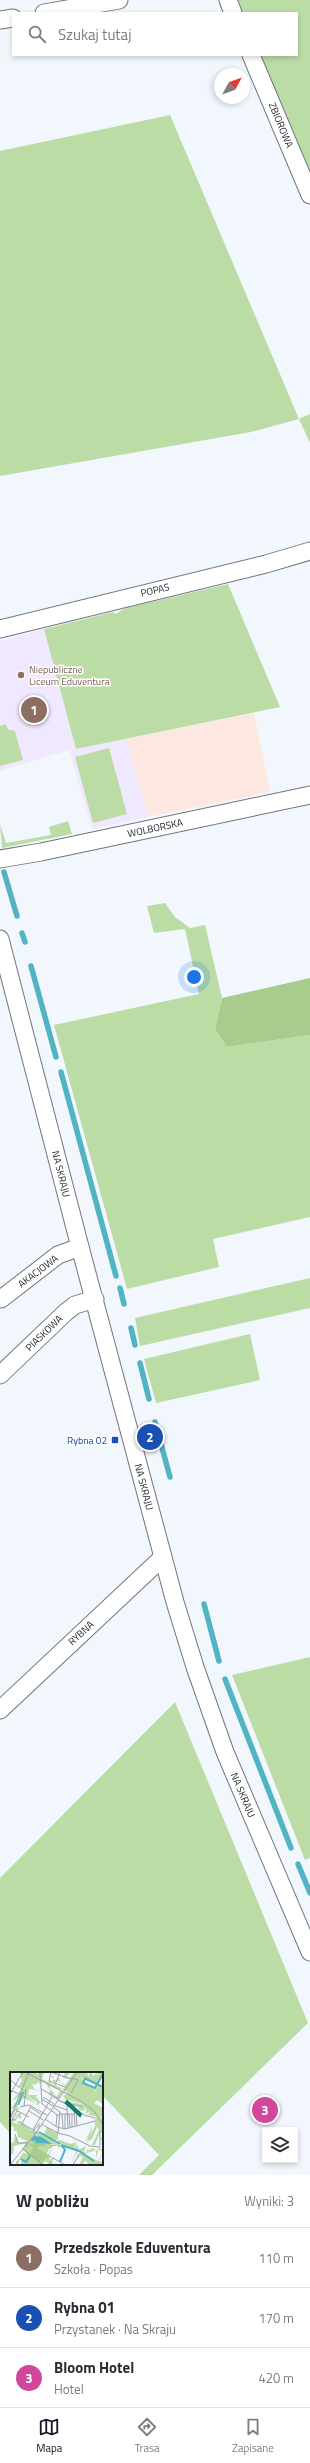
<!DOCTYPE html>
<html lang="pl">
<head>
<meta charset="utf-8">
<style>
	body { margin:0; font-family:"Titillium Web",sans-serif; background:#f2f2f3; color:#2b2b33 }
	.controls { position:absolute; right:12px; bottom:12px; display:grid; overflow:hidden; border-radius:0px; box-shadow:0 2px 6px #0003 }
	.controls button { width:36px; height:36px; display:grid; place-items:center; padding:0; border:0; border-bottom:1px solid #e1e1e2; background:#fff; color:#2b2b33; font:20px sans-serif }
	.compass { position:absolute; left:214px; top:68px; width:36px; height:36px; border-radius:50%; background:#fff; box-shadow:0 2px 6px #0003; rotate:49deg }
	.you { position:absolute; left:194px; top:977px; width:14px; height:14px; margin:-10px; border:3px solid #fff; border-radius:50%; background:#1a73e8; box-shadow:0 0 0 6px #1a73e833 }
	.badge { display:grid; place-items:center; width:26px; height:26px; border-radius:50%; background:#111827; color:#fff; font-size:13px; font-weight:700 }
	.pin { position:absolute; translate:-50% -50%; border:2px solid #fff; box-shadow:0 1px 4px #0006 }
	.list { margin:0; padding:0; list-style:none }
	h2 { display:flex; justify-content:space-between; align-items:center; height:52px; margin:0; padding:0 16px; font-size:17px }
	h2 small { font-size:13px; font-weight:400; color:#7c7c81 }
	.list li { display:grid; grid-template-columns:26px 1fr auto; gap:12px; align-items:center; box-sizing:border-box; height:60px; padding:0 16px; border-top:1px solid #e1e1e2 }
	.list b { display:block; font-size:15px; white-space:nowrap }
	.list p { margin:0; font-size:13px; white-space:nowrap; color:#7c7c81 }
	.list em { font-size:13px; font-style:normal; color:#7c7c81 }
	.icon { flex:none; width:22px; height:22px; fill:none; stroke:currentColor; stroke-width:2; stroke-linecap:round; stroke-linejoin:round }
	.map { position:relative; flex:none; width:310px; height:2175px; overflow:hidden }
	.search { position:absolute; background:#fff; box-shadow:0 2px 6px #0003; left:12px; right:12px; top:12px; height:44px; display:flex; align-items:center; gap:10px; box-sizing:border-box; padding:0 14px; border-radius:0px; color:#7c7c81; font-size:15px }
	.sheet { height:232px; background:#fff }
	nav { display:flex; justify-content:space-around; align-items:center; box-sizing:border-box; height:56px; border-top:1px solid #e1e1e2; background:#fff; font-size:11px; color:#7c7c81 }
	nav a { display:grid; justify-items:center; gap:2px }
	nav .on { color:#111827 }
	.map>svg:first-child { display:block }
</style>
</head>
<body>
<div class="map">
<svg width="310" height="2175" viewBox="0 0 310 2175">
	<rect width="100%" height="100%" fill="#f2f7fd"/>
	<polygon fill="#fce8e0" points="254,713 270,792 148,817 126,739"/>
	<polygon fill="#f0e8fe" points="44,629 76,749 126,739 148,817 92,829 69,750 0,771 0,641"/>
	<g fill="#bbdca5">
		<polygon points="236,0 310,0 310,175 259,55 297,55 297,13 242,13"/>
		<polygon points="170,115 299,419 310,414 310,443 299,419 251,432 0,476 0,151"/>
		<polygon points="228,584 280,707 76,749 44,629 113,612 115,614 126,608"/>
		<polygon points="5,724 9,730 15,731 23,760 0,766 0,726"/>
		<polygon points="109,748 127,814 93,823 75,757"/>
		<polygon points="68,821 72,834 2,848 0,824 6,843 51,835 49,827"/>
		<polygon points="165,903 175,917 190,928 205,925 222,998 215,1029 227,1047 310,1035 310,1217 213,1239 219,1267 127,1289 54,1025 199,994 185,929 154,933 147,906"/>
		<polygon points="310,1278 310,1308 140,1346 135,1318"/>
		<polygon points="250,1334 260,1380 156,1403 144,1359"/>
		<polygon points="310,1657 310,1858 305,1860 232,1675"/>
		<polygon points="175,1702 308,2023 152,2175 139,2175 159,2155 102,2095 102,2073 11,2073 11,2134 0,2122 0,1878"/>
	</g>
	<polygon fill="#a7cc8e" points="310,978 310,1035 227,1047 215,1029 222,998"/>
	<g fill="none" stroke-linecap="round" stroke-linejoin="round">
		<g stroke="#52b3c2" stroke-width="5.5">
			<polyline points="4,872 17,916"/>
			<polyline points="22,933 25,942"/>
			<polyline points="31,966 56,1057"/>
			<polyline points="61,1072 116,1276"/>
			<polyline points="120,1288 124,1304"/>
			<polyline points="131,1328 135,1345"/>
			<polyline points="140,1363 149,1399"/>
			<polyline points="155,1422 170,1477"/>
			<polyline points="204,1604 219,1661"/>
			<polyline points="225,1679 291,1848"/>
			<polyline points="298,1864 310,1893"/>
		</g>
		<g stroke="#6f757e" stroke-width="19">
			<g id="street">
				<polyline points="228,0 233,13"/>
				<polyline points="44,13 119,0"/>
				<polyline points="0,20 13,18"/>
				<polyline points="251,55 310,195"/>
				<polyline points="0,629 266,564 310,551"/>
				<polyline points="0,859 41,852 310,795"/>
				<polyline points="0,939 80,1247 175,1602 195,1667 225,1752 310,1952"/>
				<polyline points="0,1298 1,1299 58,1255 80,1247"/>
				<polyline points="0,1375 66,1312 75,1305 95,1299"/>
				<polyline points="0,1710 163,1557"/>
			</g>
		</g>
		<use href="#street" stroke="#fff" stroke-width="17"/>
	</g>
	<circle fill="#8d6e63" stroke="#fff" stroke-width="1.5" cx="21" cy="675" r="4"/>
	<rect fill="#1a4fb4" stroke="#fff" stroke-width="1.5" x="111" y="1436" width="8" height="8" rx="2"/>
	<g text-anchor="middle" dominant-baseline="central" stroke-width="3" stroke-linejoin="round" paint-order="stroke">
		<g font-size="10" fill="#1f2125" stroke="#fff">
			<text transform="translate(281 125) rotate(67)">ZBIOROWA</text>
			<text transform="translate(155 590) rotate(-13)">POPAS</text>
			<text transform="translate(155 828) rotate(-12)">WOLBORSKA</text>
			<text transform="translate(61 1174) rotate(76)">NA SKRAJU</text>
			<text transform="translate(38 1271) rotate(-37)">AKACJOWA</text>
			<text transform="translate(44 1333) rotate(-44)">PIASKOWA</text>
			<text transform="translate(144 1487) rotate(75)">NA SKRAJU</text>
			<text transform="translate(81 1633) rotate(-43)">RYBNA</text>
			<text transform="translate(243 1795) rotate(67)">NA SKRAJU</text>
		</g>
		<g font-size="10" fill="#785e54" stroke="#fff" text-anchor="start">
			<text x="29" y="669">Niepubliczne<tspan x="29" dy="12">Liceum Eduventura</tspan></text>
		</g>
		<g font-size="10" fill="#164399" stroke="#fff" text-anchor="end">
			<text x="107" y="1440">Rybna 02</text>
		</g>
	</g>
	<g transform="translate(10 2072)">
		<rect width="93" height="93" fill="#f2f7fd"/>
		<path d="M10,0H25L28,3L29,0L34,1L32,7L38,10L42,8L40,11L53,17L55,14L47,8L43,11V9L44,6L41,5L40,3L44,5V8H47L49,5L50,10L55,13L60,7L53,6L55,0L60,2L56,4L60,6L64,0H77L78,4L81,0L83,4L85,2L90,3L84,0H93L88,12L70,5L73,7V11L85,17L84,21L88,14L93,16V33L88,28L84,31L93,36L92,45L90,46H93V73L92,74V67L90,69L93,62L90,60L85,73H82L89,58L87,55L82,67L77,70L78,65L74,71L81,58L80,53L82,58L79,65L85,54V46L88,45L72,41L79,42L80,40L76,41V35L73,40L72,38L69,40L72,43H68L69,34L65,33V38L62,35L64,32L61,31L58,35L56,33L60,31L50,28L76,33L55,27L53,24L57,22L53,20L59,21L51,17H48L53,20L48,28L46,26L50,19L41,14L39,16L45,22H41L43,25L39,23L40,19L36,11L30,10V13L29,10L24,13L22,11L24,17L31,19L19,17L18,23H29L25,24L31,31L27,32L30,33H26L27,30L15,23L17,19L13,25L16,24L26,31L13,26L7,35L10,37L6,38L1,47L4,48L8,41H11V47L7,45L6,49L2,50L8,52L7,49H11L21,58L27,59L29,49L30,54L31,53H32L27,59L34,62L37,55L44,60L47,61L48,57V67L43,70L56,75L55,77L43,72L39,77L37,82L39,86L42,91L45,89L41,93L35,89L33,93H11V86L8,88L13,81L18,82L12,77L16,71L4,74L3,82H0V70L3,71L5,63L9,71L17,69L8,65L7,59H4V55L0,54V44L5,35L0,38L9,25L2,29L13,15H9L10,11L3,18L12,9ZM49,68L61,72L67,70L64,76L68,72V78L76,74L74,80L76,81L78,76L79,79L82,76L88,79L89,75L93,79L89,89L93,90V93H79L75,88L73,93H69L73,85L70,84L67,88L70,80L68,79L61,91L67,78L46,70ZM86,78V85L89,78L93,79L88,89L74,82Z" fill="#bbdca5" fill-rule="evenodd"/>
		<path d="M20,68L19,71L23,73V70L38,73L26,75L38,83L43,74L39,77L41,73H45L50,75L48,76V74H43L39,83L43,86L36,85L34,89L30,88L33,93L21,84L18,89L15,91L10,87L7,93L6,90L11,86L15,90L18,88V82L14,78L21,82V78L24,76L18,72V76L15,75Z" fill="#a7cc8e"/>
		<path d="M24,64L32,65L42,72L26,71L24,68L23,70L21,68Z" fill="#52b3c2"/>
		<path fill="none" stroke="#52b3c2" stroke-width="2" d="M74,6L93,15M75,7L73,11L85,16L93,2M8,33L13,20M29,60L50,72M51,73L69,79L84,89M11,87L16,90L20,84M50,90L55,78L52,74"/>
		<path fill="none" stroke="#9ea1a7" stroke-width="1" d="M15,0L71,29L84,39L93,53M30,0L32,32L49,44M41,0L39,9L55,15M41,0L61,7M0,8L12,17M45,13L50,0M31,17L48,26M0,18L16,25M61,21L68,8L61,6M0,22L13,0M42,24L74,43L85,46M33,25L44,32M32,27L43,34M49,29L72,35M43,33L57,38M14,34L16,17M21,34L12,52L24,58L29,52M57,34L58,57M10,35L19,33L37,43M20,35L32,43M43,35L50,40L48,61M6,38L19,45M64,38L65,54M19,39L33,48M66,39L67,54M49,42H65M52,42L53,56M55,42V57M59,42L60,56M62,42V55M0,47L19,0M5,47L2,48L7,39M35,47L47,55L55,57L85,49M31,52L48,61M46,55L47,42M90,59V74M48,61L60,64L80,74L90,75M5,62L8,71H17M24,63V56L42,25M13,77L33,93M0,93L26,61L67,0M39,93L43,86L55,93M63,93L69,82"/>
		<path fill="#0f766e" fill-opacity="0.15" stroke="#0f766e" stroke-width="2" d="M57,29L71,42L70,44L56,31Z"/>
		<rect width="93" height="93" fill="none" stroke="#1f2125" stroke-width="2"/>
	</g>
</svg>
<div class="controls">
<button><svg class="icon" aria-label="layers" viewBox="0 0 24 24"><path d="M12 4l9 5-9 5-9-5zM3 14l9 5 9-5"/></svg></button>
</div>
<svg class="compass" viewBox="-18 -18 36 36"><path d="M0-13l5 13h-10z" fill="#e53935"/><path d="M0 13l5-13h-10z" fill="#7c7c81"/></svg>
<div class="you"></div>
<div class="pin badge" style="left:34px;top:710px;background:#8d6e63">1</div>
<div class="pin badge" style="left:150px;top:1437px;background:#1a4fb4">2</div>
<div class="pin badge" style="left:265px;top:2110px;background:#d1479c">3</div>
<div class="search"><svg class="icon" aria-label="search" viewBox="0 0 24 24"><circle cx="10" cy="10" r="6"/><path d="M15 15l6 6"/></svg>Szukaj tutaj</div>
</div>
<section class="sheet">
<h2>W pobliżu<small>Wyniki: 3</small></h2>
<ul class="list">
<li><span class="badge" style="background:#8d6e63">1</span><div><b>Przedszkole Eduventura</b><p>Szkoła · Popas</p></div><em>110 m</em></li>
<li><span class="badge" style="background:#1a4fb4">2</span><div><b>Rybna 01</b><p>Przystanek · Na Skraju</p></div><em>170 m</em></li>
<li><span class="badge" style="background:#d1479c">3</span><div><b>Bloom Hotel</b><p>Hotel</p></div><em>420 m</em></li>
</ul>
</section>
<nav>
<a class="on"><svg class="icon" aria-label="map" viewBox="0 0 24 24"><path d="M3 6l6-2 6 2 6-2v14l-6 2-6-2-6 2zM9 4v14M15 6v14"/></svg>Mapa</a>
<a><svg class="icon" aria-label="directions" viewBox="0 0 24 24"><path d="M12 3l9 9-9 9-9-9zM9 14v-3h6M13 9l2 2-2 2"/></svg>Trasa</a>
<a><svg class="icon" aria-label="saved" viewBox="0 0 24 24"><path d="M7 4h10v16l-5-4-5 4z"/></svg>Zapisane</a>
</nav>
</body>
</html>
